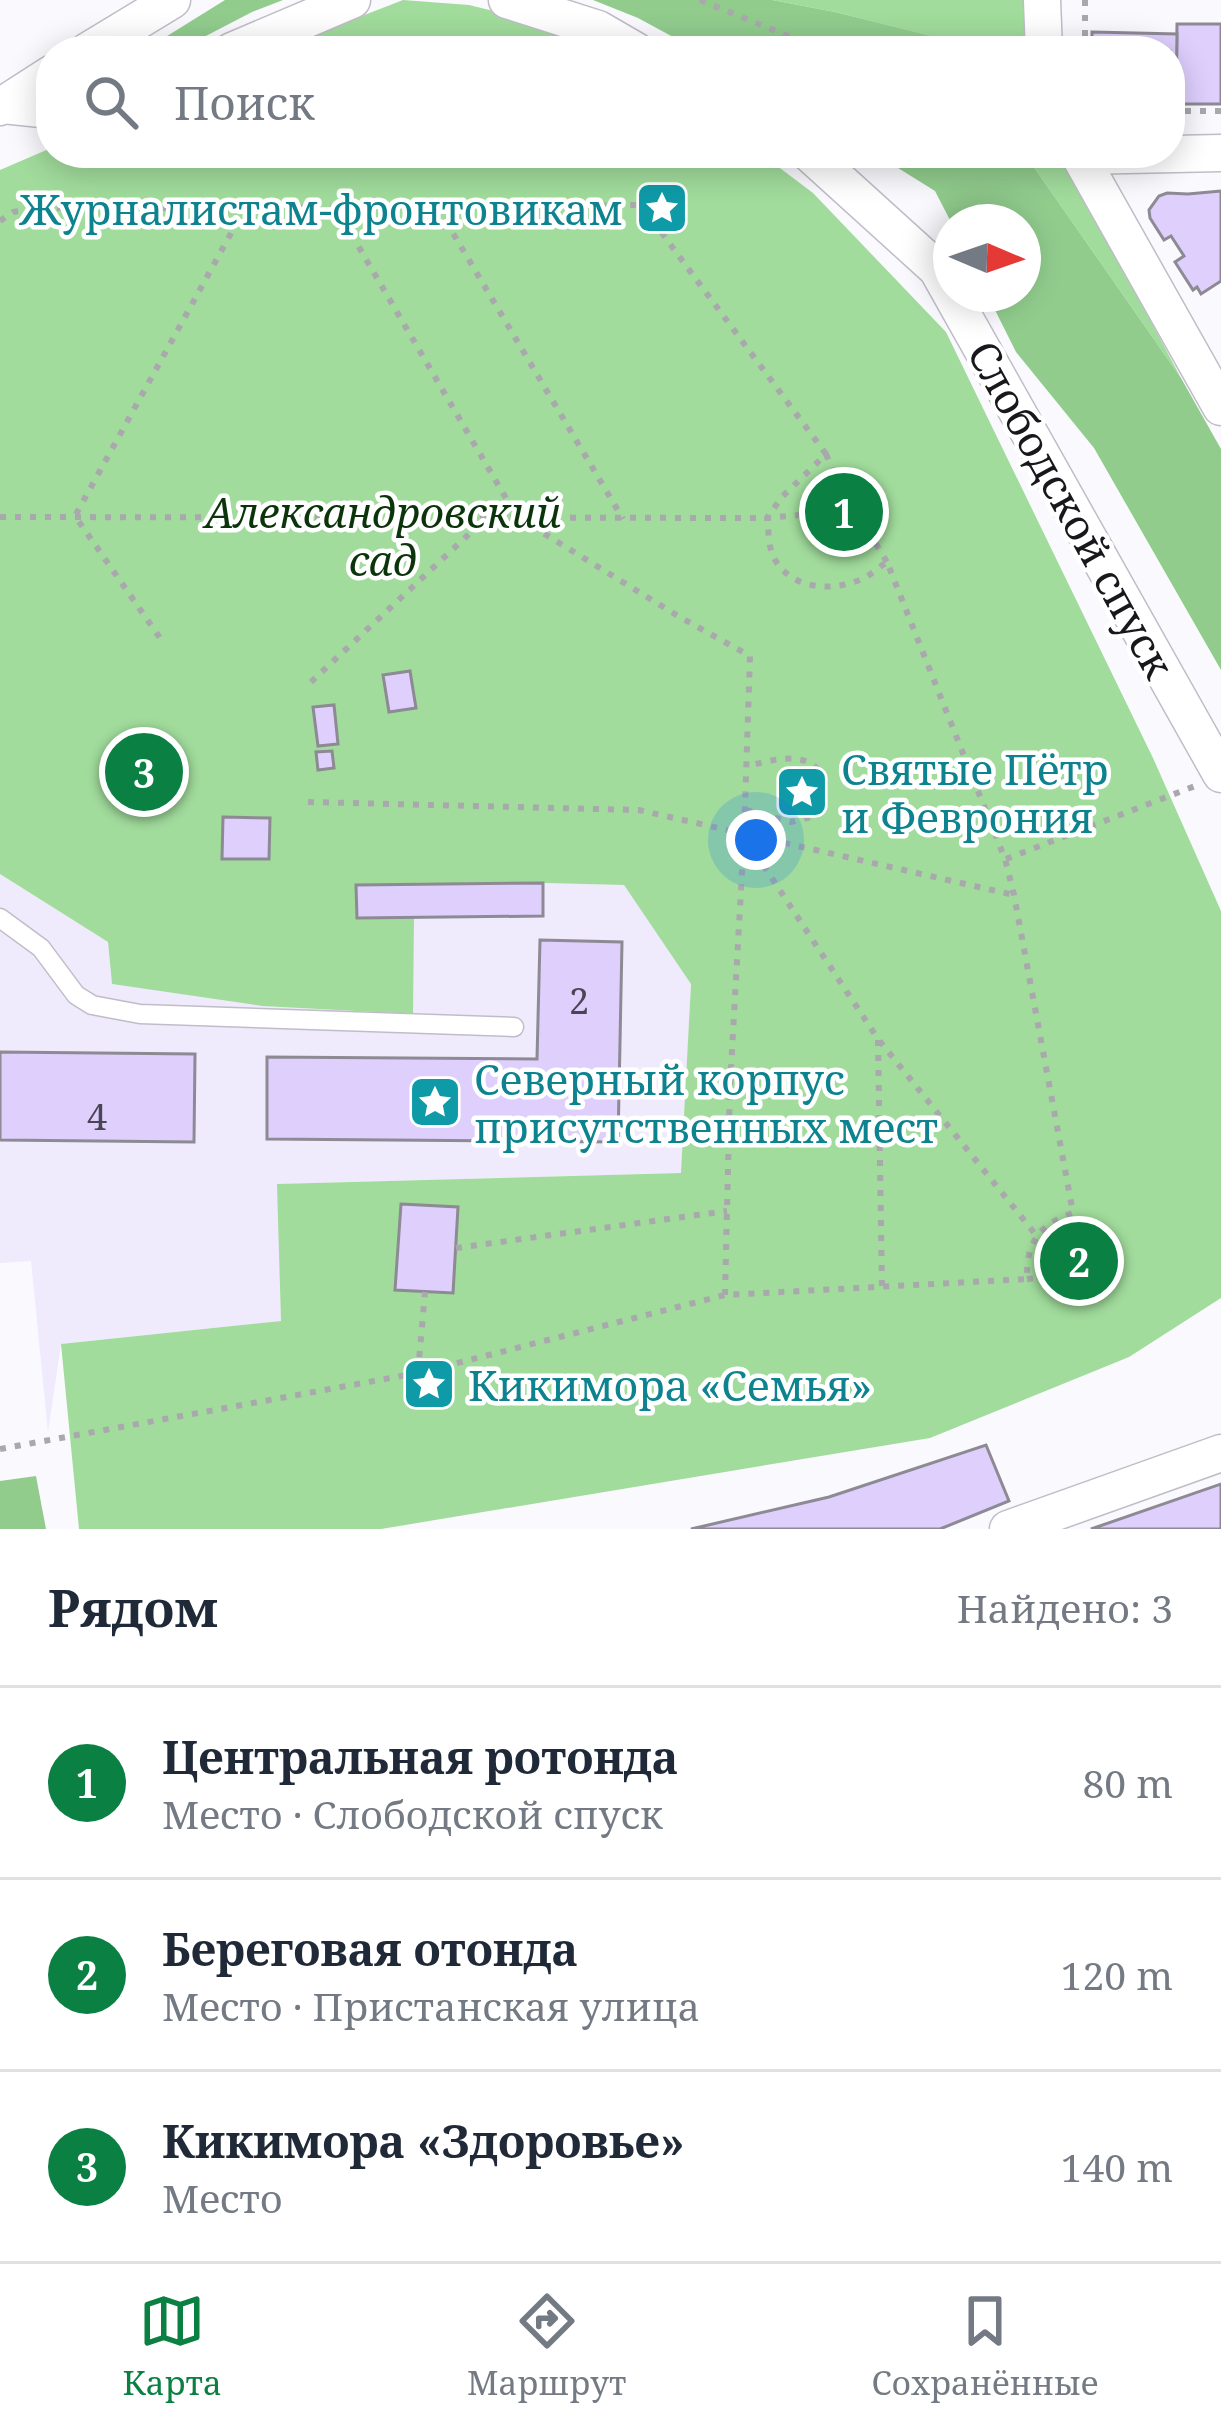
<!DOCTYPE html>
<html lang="ru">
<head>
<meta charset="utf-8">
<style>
	body { margin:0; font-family:"Noto Serif",serif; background:#f6f6f7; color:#1f2937 }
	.compass { position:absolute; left:933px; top:204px; width:108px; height:108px; border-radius:50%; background:#fff; box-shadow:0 6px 30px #0003; rotate:92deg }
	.you { position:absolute; left:756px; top:840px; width:42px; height:42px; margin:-30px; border:9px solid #fff; border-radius:50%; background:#1a73e8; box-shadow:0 0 0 18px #1a73e833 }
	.badge { display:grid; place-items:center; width:78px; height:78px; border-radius:50%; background:#0b8043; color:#fff; font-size:39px; font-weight:700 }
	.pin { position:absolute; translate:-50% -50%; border:6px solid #fff; box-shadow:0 3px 12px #0006 }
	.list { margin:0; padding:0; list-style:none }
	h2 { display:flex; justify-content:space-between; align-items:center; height:156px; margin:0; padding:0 48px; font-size:51px }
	h2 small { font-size:39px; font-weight:400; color:#747a83 }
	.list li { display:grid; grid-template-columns:78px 1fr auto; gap:36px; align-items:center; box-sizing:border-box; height:192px; padding:0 48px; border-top:3px solid #e0e1e3 }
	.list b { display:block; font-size:45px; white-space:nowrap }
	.list p { margin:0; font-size:39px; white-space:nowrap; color:#747a83 }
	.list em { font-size:39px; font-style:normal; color:#747a83 }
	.icon { flex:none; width:66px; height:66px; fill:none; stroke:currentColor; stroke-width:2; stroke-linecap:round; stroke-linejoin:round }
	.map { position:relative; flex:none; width:1221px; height:1529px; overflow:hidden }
	.search { position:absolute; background:#fff; box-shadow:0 6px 30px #0003; left:36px; right:36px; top:36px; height:132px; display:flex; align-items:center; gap:30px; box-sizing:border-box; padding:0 42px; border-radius:48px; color:#747a83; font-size:45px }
	.sheet { height:732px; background:#fff }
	nav { display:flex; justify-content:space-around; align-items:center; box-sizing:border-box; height:168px; border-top:3px solid #e0e1e3; background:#fff; font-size:33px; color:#747a83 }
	nav a { display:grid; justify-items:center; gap:6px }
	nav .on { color:#0b8043 }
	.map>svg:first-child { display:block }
</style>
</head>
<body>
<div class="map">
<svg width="1221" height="1529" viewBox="0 0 1221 1529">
	<rect width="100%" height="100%" fill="#faf9fe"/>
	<polygon fill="#efeafc" points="0,874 108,942 112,984 262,1006 412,1014 414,918 357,918 543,883 624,885 691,983 682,1173 278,1184 281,1321 61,1344 48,1432 31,1261 0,1263"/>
	<g fill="#a1dc9c">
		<polygon points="403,0 469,5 543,23 596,51 272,51"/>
		<polygon points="772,0 1033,0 1033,51 981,51 979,48 835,12"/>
		<polygon points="51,148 51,153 760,153 813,193 946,332 1153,758 1221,911 1221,1298 1129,1357 930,1438 381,1529 79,1529 61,1344 281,1321 277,1184 681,1173 691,984 624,885 544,883 543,916 414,918 413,1014 262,1006 112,984 108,942 0,874 0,170"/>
		<polygon points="1024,153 1062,153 1181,378"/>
	</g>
	<g fill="#91cc8d">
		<polygon points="225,0 283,0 252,12 177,51 143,51"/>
		<polygon points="593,0 772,0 835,12 980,48 981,51 699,51 638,18"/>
		<polygon points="874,153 1024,153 1181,378 1221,449 1221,670 1094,448 1016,352 987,294 1023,294 1023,222 951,222 935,191"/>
		<polygon points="36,1476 46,1529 0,1529 0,1481"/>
	</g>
	<g fill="#decffd" stroke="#8d8a94" stroke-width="3">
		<polygon points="1177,24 1221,24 1221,104 1176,104"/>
		<polygon points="1092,32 1177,34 1176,99 1170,99 1170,51 1092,51"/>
		<polygon points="1221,191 1221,281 1201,294 1197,287 1193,290 1175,262 1184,256 1171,236 1164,240 1150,218 1149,210 1159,196 1167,193 1188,194"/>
		<circle cx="844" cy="512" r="31"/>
		<polygon points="410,671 416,708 389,712 383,675"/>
		<polygon points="334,705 338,744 318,746 313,707"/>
		<polygon points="332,751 334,768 318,770 316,752"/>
		<polygon points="223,817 270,818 269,859 222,859"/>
		<polygon points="543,883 543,916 357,918 356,885"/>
		<polygon points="540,940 622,942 618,1142 267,1139 267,1057 537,1059"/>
		<polygon points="0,1052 195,1054 194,1142 0,1140"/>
		<polygon points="401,1204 458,1207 453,1293 395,1290"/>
		<circle cx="1079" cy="1258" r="35"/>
		<polygon points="986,1445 1009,1501 940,1529 691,1529 829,1497"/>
		<polygon points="1221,1484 1221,1529 1091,1529"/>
	</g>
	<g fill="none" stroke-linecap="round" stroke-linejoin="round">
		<g stroke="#c0bdc8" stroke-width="21">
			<polyline id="service" points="0,918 41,948 76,995 92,1005 140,1014 514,1027"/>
		</g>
		<g stroke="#c0bdc8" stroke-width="39">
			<g id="minor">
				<polyline points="507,0 598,29 636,51"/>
				<polyline points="1042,0 1044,51"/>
				<polyline points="88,51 172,0"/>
				<polyline points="232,51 352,0"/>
				<polyline points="3,105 51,110"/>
				<polyline points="0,107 51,74"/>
				<polyline points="809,153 937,269 1221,774"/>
				<polyline points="1078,153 1221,407"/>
				<polyline points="1080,156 1221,153"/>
				<polyline points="1008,1529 1221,1453"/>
			</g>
		</g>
		<g stroke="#a9a8ad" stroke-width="6" stroke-dasharray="6 9" stroke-linecap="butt">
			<polyline points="700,0 825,51"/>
			<polyline points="1085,0 1085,51"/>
			<polyline points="1170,111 1221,111"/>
			<polyline points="336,208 517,517 678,616 750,656 744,836"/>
			<polyline points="438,208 623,519"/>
			<polyline points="0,221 13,212 37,208 245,208"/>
			<polyline points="826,454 837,481"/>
			<polyline points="0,517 767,518 812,514"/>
			<polyline points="868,531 887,562"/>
			<polyline points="311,682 484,520"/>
			<polyline points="308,802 639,810 1014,895"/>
			<path d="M746,810L791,822L811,817L824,800C823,793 825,786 823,779C812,748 771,760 748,766"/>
			<polyline points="1006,859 1195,786"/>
			<polyline points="878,1040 882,1288"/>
			<polyline points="456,1248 727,1211"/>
			<polyline points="1027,1279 1049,1277"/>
			<polyline points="725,1295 730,1086 744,836 878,1039 1036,1235"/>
			<polyline points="418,1372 425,1292"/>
			<path d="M0,1449L418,1373L725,1295L1027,1279C1026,1243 1039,1224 1073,1213L1014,895L1005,859L887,562C879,567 871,575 862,579C832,592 791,590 774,558C768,547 769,531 767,518L782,497L826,454L641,205L245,208L75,516L160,638"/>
		</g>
		<use href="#service" stroke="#fff" stroke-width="18"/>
		<use href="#minor" stroke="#fff" stroke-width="36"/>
	</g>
	<defs>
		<g id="sight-square" transform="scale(2.7)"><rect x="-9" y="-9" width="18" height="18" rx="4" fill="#0f9aa8" stroke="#fff"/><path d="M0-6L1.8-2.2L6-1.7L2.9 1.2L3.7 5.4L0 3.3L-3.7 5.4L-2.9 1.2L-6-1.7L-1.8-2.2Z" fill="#fff"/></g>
	</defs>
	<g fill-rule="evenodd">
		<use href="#sight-square" x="662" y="208"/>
		<use href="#sight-square" x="802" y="792"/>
		<use href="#sight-square" x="435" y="1102"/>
		<use href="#sight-square" x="429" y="1384"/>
	</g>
	<g text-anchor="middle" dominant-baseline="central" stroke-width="9" stroke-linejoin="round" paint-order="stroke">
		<g font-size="36" fill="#4a4554">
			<text x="579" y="1000">2</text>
			<text x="97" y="1116">4</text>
		</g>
		<g font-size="42" fill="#0d838f" stroke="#fff" text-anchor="start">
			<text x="623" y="208" text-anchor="end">Журналистам-фронтовикам</text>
			<text x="841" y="768">Святые Пётр<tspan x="841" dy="48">и Феврония</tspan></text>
			<text x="474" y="1078">Северный корпус<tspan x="474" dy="48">присутственных мест</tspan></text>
			<text x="468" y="1384">Кикимора «Семья»</text>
		</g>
		<g font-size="42" fill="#18171b" stroke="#fff">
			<text transform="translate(1072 509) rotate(61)">Слободской спуск</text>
		</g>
		<g font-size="42" font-style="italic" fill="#0b340a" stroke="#fff">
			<text x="383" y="511">Александровский<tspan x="383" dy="48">сад</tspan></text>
		</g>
	</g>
</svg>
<svg class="compass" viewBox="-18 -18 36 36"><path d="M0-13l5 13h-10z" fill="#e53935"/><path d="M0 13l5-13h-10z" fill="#747a83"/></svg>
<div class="you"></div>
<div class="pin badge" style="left:844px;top:512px">1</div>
<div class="pin badge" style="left:1079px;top:1261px">2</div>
<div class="pin badge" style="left:144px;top:772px">3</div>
<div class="search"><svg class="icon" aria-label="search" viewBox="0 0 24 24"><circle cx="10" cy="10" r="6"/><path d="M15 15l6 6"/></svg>Поиск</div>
</div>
<section class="sheet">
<h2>Рядом<small>Найдено: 3</small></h2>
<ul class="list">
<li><span class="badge">1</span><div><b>Центральная ротонда</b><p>Место · Слободской спуск</p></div><em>80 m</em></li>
<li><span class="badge">2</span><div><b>Береговая отонда</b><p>Место · Пристанская улица</p></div><em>120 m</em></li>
<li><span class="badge">3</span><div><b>Кикимора «Здоровье»</b><p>Место</p></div><em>140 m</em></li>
</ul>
</section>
<nav>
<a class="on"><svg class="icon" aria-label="map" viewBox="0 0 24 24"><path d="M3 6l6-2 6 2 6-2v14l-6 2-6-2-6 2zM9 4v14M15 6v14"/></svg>Карта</a>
<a><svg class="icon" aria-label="directions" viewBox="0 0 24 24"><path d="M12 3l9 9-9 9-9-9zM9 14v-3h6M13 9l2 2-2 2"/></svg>Маршрут</a>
<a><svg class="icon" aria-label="saved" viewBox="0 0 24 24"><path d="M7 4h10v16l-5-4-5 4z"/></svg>Сохранённые</a>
</nav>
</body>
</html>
